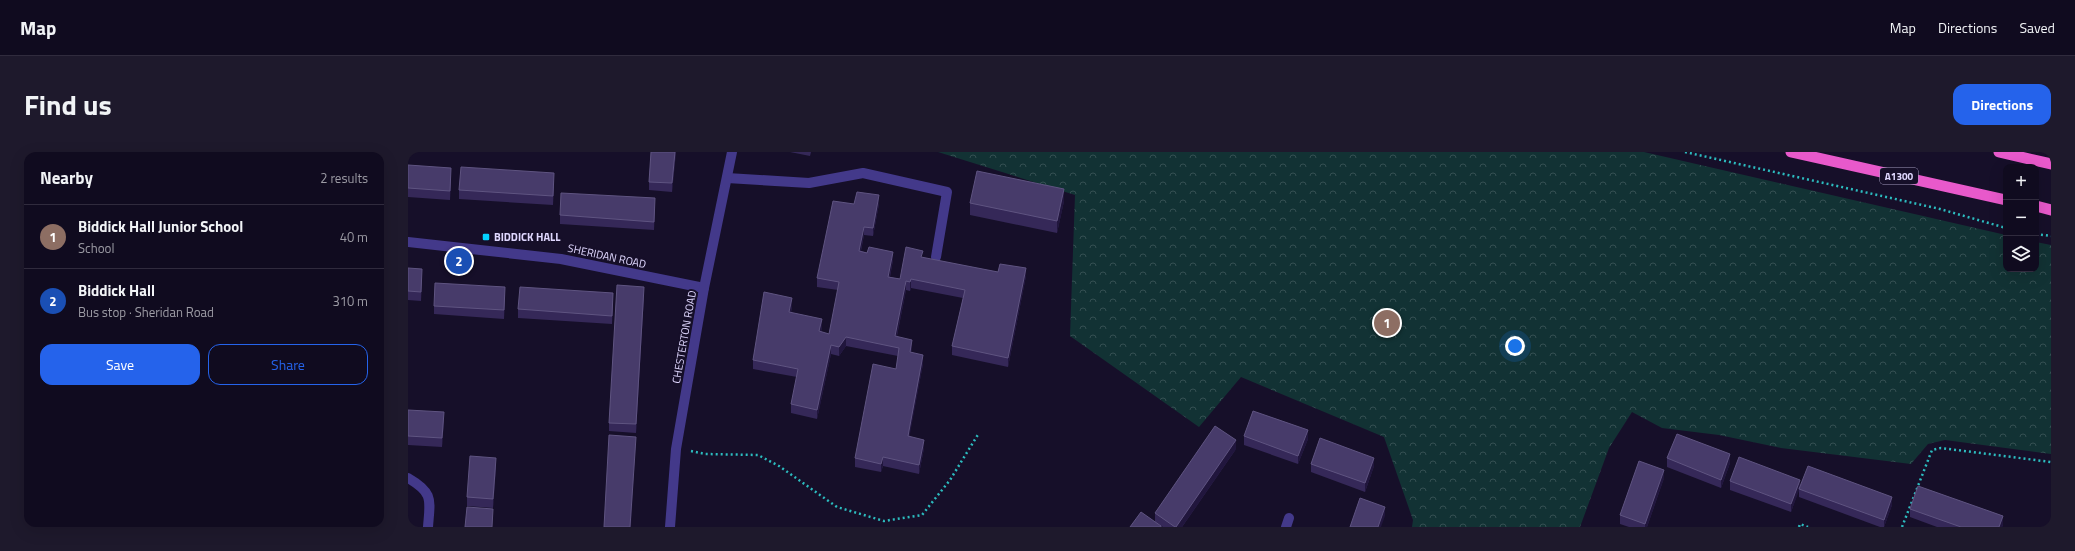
<!DOCTYPE html>
<html lang="en">
<head>
<meta charset="utf-8">
<style>
	body { margin:0; font-family:"Titillium Web",sans-serif; background:#1e192c; color:#f1f3f6 }
	.controls { position:absolute; right:12px; top:12px; display:grid; overflow:hidden; border-radius:8px; box-shadow:0 4px 16px #0002 }
	.controls button { width:36px; height:36px; display:grid; place-items:center; padding:0; border:0; border-bottom:1px solid #302b3d; background:#100b1f; color:#f1f3f6; font:20px sans-serif }
	.you { position:absolute; left:1107px; top:194px; width:14px; height:14px; margin:-10px; border:3px solid #fff; border-radius:50%; background:#1a73e8; box-shadow:0 0 0 6px #1a73e833 }
	.badge { display:grid; place-items:center; width:26px; height:26px; border-radius:50%; background:#2563eb; color:#fff; font-size:13px; font-weight:700 }
	.pin { position:absolute; translate:-50% -50%; border:2px solid #fff; box-shadow:0 1px 4px #0006 }
	.list { margin:0; padding:0; list-style:none }
	h2 { display:flex; justify-content:space-between; align-items:center; height:52px; margin:0; padding:0 16px; font-size:17px }
	h2 small { font-size:13px; font-weight:400; color:#9c9ba4 }
	.list li { display:grid; grid-template-columns:26px 1fr auto; gap:12px; align-items:center; box-sizing:border-box; height:64px; padding:0 16px; border-top:1px solid #302b3d }
	.list b { display:block; font-size:15px; white-space:nowrap }
	.list p { margin:0; font-size:13px; white-space:nowrap; color:#9c9ba4 }
	.list em { font-size:13px; font-style:normal; color:#9c9ba4 }
	.actions { display:flex; gap:8px; padding:12px 16px }
	.actions a { flex:1; padding:9px 0; border:1px solid #2563eb; border-radius:12px; text-align:center; font-size:14px; color:#2563eb }
	.actions .main { background:#2563eb; color:#fff }
	.icon { flex:none; width:22px; height:22px; fill:none; stroke:currentColor; stroke-width:2; stroke-linecap:round; stroke-linejoin:round }
	.map { position:relative; flex:none; width:1643px; height:375px; overflow:hidden; border-radius:12px }
	header { display:flex; align-items:center; gap:24px; box-sizing:border-box; height:56px; padding:0 20px; background:#100b1f; border-bottom:1px solid #302b3d }
	header strong { font-size:19px }
	nav { display:flex; gap:22px; margin-inline-start:auto; font-size:14px }
	.intro { display:flex; align-items:center; justify-content:space-between; box-sizing:border-box; height:96px; padding:0 24px }
	h1 { margin:0; font-size:28px }
	.button { padding:10px 18px; border-radius:12px; background:#2563eb; color:#fff; font-size:14px; font-weight:700 }
	main { display:flex; gap:24px; padding:0 24px }
	aside { flex:1; background:#100b1f; border-radius:12px; box-shadow:0 4px 16px #0002 }
	.map>svg:first-child { display:block }
</style>
</head>
<body>
<header>
<strong>Map</strong>
<nav><a>Map</a><a>Directions</a><a>Saved</a></nav>
</header>
<div class="intro"><h1>Find us</h1><a class="button">Directions</a></div>
<main>
<aside>
<h2>Nearby<small>2 results</small></h2>
<ul class="list">
<li><span class="badge" style="background:#8d6e63">1</span><div><b>Biddick Hall Junior School</b><p>School</p></div><em>40 m</em></li>
<li><span class="badge" style="background:#1a4fb4">2</span><div><b>Biddick Hall</b><p>Bus stop · Sheridan Road</p></div><em>310 m</em></li>
</ul>
<div class="actions"><a class="main">Save</a><a>Share</a></div>
</aside>
<div class="map">
<svg width="1643" height="375" viewBox="0 0 1643 375">
	<defs>
		<pattern id="park-crowns" width="20" height="18" patternUnits="userSpaceOnUse"><rect width="20" height="18" fill="#123234"/><path d="M2 6a3 3 0 1 1 6 0M12 15a3 3 0 1 1 6 0" fill="none" stroke="#344f52"/></pattern>
	</defs>
	<rect width="100%" height="100%" fill="#160f29"/>
	<polygon fill="url(#park-crowns)" points="530,0 1236,0 1598,83 1598,117 1628,117 1628,90 1643,93 1643,302 1537,288 1520,292 1503,312 1373,296 1311,283 1254,276 1224,260 1201,296 1172,375 1004,375 1005,368 976,285 833,225 791,275 662,184 667,43"/>
	<g fill="none" stroke-linecap="round" stroke-linejoin="round">
		<g stroke="#2cbcbf" stroke-width="2.5" stroke-dasharray="2 3" stroke-linecap="butt">
			<polyline points="1277,0 1532,57 1598,76"/>
			<polyline points="1628,82 1643,84"/>
			<polyline points="283,299 297,302 350,303 371,314 429,355 476,369 514,363 542,328 571,281"/>
			<polyline points="1391,375 1392,372 1400,375"/>
			<polyline points="1494,375 1524,298 1533,296 1643,310"/>
		</g>
		<polyline stroke="#43398a" stroke-width="10" points="319,26 401,31 455,21 539,40 528,105"/>
		<g stroke="#43398a" stroke-width="10">
			<polyline points="0,90 153,107 296,136"/>
			<path d="M0,326C26,341 22,348 20,375"/>
			<polyline points="262,375 268,297 296,136 324,0"/>
			<polyline points="878,375 881,366"/>
		</g>
		<g stroke="#e859cb" stroke-width="11">
			<polyline points="1383,0 1598,48"/>
			<polyline points="1591,0 1643,12"/>
			<polyline points="1628,54 1643,58"/>
		</g>
	</g>
	<g fill="#352858">
		<polygon points="243,0 268,0 264,40 241,38 241,30"/>
		<polygon points="382,0 403,0 402,4"/>
		<polygon points="0,13 43,24 42,48 0,45"/>
		<polygon points="146,29 145,53 51,47 51,38"/>
		<polygon points="656,49 649,81 562,63 562,51"/>
		<polygon points="446,52 471,52 465,84 456,83 453,99 485,108 482,125 492,127 515,106 590,120 618,124 600,215 544,203 544,194 555,146 503,136 502,139 498,138 489,184 504,196 503,200 515,212 501,284 516,296 511,322 475,314 473,320 447,315 447,306 488,217 490,204 438,194 431,204 423,202 409,267 383,261 383,252 389,225 345,217 345,208 384,154 383,161 414,175 413,180 421,182 430,138 409,135 409,126"/>
		<polygon points="247,55 246,78 152,72 152,63"/>
		<polygon points="0,116 14,126 13,149 0,148"/>
		<polygon points="97,143 96,167 26,162 26,154"/>
		<polygon points="236,144 228,281 201,279 201,271"/>
		<polygon points="205,149 204,172 110,166 110,157"/>
		<polygon points="0,258 36,269 34,295 0,293"/>
		<polygon points="836,284 900,287 890,312 836,293"/>
		<polygon points="828,297 774,375 755,375 747,370 747,361"/>
		<polygon points="1259,306 1322,311 1313,336 1259,315"/>
		<polygon points="903,312 966,314 957,340 903,320"/>
		<polygon points="88,315 85,356 59,354 59,345"/>
		<polygon points="1256,326 1239,375 1221,375 1212,372 1212,363"/>
		<polygon points="1322,329 1392,336 1484,353 1476,375 1472,375 1391,345 1391,337 1383,360 1322,338"/>
		<polygon points="1502,357 1595,373 1594,375 1529,375 1502,365"/>
	</g>
	<g fill="#21163d">
		<polygon points="267,0 268,0 264,40 264,31"/>
		<polygon points="43,16 43,24 42,48 42,39"/>
		<polygon points="146,21 146,29 145,53 145,44"/>
		<polygon points="656,37 656,49 649,81 649,69"/>
		<polygon points="471,43 471,52 465,84 465,76"/>
		<polygon points="247,46 247,55 246,78 246,70"/>
		<polygon points="456,75 456,83 451,107 451,99"/>
		<polygon points="485,100 485,108 480,133 480,125"/>
		<polygon points="618,116 618,124 600,215 600,206"/>
		<polygon points="14,117 14,126 13,149 13,140"/>
		<polygon points="503,127 503,136 502,139 502,130"/>
		<polygon points="498,129 498,138 487,193 487,184"/>
		<polygon points="97,135 97,143 96,167 96,158"/>
		<polygon points="236,135 236,144 228,281 228,272"/>
		<polygon points="205,141 205,149 204,172 204,164"/>
		<polygon points="384,146 384,154 381,169 381,160"/>
		<polygon points="414,167 414,175 411,188 411,179"/>
		<polygon points="438,185 438,194 431,204 431,195"/>
		<polygon points="504,188 504,196 502,208 502,200"/>
		<polygon points="423,193 423,202 409,267 409,258"/>
		<polygon points="515,203 515,212 500,293 500,284"/>
		<polygon points="36,260 36,269 34,295 34,286"/>
		<polygon points="900,278 900,287 890,312 890,304"/>
		<polygon points="228,285 223,375 222,375"/>
		<polygon points="516,288 516,296 511,322 511,313"/>
		<polygon points="828,288 828,297 774,375 768,375"/>
		<polygon points="1322,302 1322,311 1313,336 1313,328"/>
		<polygon points="475,305 475,314 473,320 473,312"/>
		<polygon points="88,306 88,315 85,356 85,347"/>
		<polygon points="966,306 966,314 957,340 957,331"/>
		<polygon points="1256,318 1256,326 1239,375 1237,375 1237,372"/>
		<polygon points="1392,328 1392,336 1383,360 1383,352"/>
		<polygon points="1484,345 1484,353 1476,375 1476,368"/>
		<polygon points="977,355 977,364 973,375 970,375"/>
		<polygon points="1595,364 1595,373 1594,375 1591,375"/>
	</g>
	<g fill="#473b6a" stroke="#5f5481">
		<polygon points="243,0 267,0 264,31 241,30"/>
		<polygon points="0,13 43,16 42,39 0,36"/>
		<polygon points="53,15 146,21 145,44 51,38"/>
		<polygon points="569,19 656,37 649,69 562,51"/>
		<polygon points="449,40 471,43 465,76 456,75 451,99 459,101 461,95 485,100 480,125 492,127 498,95 515,99 513,105 590,120 592,112 618,116 600,206 544,194 557,138 503,127 502,130 498,129 487,184 504,188 502,200 515,203 500,284 516,288 511,313 475,305 473,312 447,306 465,212 488,217 491,196 438,185 431,195 423,193 409,258 383,252 390,217 345,208 356,140 384,146 381,160 414,167 411,179 421,182 431,130 409,126 425,49 446,52"/>
		<polygon points="153,41 247,46 246,70 152,63"/>
		<polygon points="0,116 14,117 13,140 0,139"/>
		<polygon points="27,131 97,135 96,158 26,154"/>
		<polygon points="209,133 236,135 228,272 201,271"/>
		<polygon points="112,135 205,141 204,164 110,157"/>
		<polygon points="0,258 36,260 34,286 0,284"/>
		<polygon points="845,259 900,278 890,304 836,284"/>
		<polygon points="807,274 828,288 768,375 767,375 747,361"/>
		<polygon points="1269,282 1322,302 1313,328 1259,306"/>
		<polygon points="201,283 228,285 222,375 196,375"/>
		<polygon points="912,286 966,306 957,331 903,312"/>
		<polygon points="62,304 88,306 85,347 59,345"/>
		<polygon points="1331,305 1392,328 1383,352 1322,329"/>
		<polygon points="1231,309 1256,318 1237,372 1212,363"/>
		<polygon points="1400,314 1484,345 1476,368 1391,337"/>
		<polygon points="1510,334 1595,364 1591,375 1553,375 1502,357"/>
		<polygon points="952,346 977,355 970,375 942,375"/>
		<polygon points="59,355 85,357 84,375 57,375"/>
		<polygon points="733,360 753,374 753,375 722,375"/>
	</g>
	<rect fill="#04d2ff" stroke="#160f29" stroke-width="1.5" x="74" y="81" width="8" height="8" rx="2"/>
	<g text-anchor="middle" dominant-baseline="central" stroke-width="4" stroke-linejoin="round" paint-order="stroke">
		<rect fill="#160f29" stroke="#a39cbf" stroke-width="1" x="1472" y="16" width="38" height="16" rx="3"/>
		<g font-size="10" font-weight="bold" fill="#e0d8ff">
			<text x="1491" y="24">A1300</text>
		</g>
		<g font-size="11" font-weight="bold" fill="#e0d8ff" stroke="#160f29" text-anchor="start">
			<text x="86" y="85">BIDDICK HALL</text>
		</g>
		<g font-size="11" fill="#e0d8ff" stroke="#160f29">
			<text transform="translate(199 104) rotate(12)">SHERIDAN ROAD</text>
			<text transform="translate(276 185) rotate(-80)">CHESTERTON ROAD</text>
		</g>
	</g>
</svg>
<div class="controls">
<button>+</button>
<button>−</button>
<button><svg class="icon" aria-label="layers" viewBox="0 0 24 24"><path d="M12 4l9 5-9 5-9-5zM3 14l9 5 9-5"/></svg></button>
</div>
<div class="you"></div>
<div class="pin badge" style="left:979px;top:171px;background:#8d6e63">1</div>
<div class="pin badge" style="left:51px;top:109px;background:#1a4fb4">2</div>
</div>
</main>
</body>
</html>
